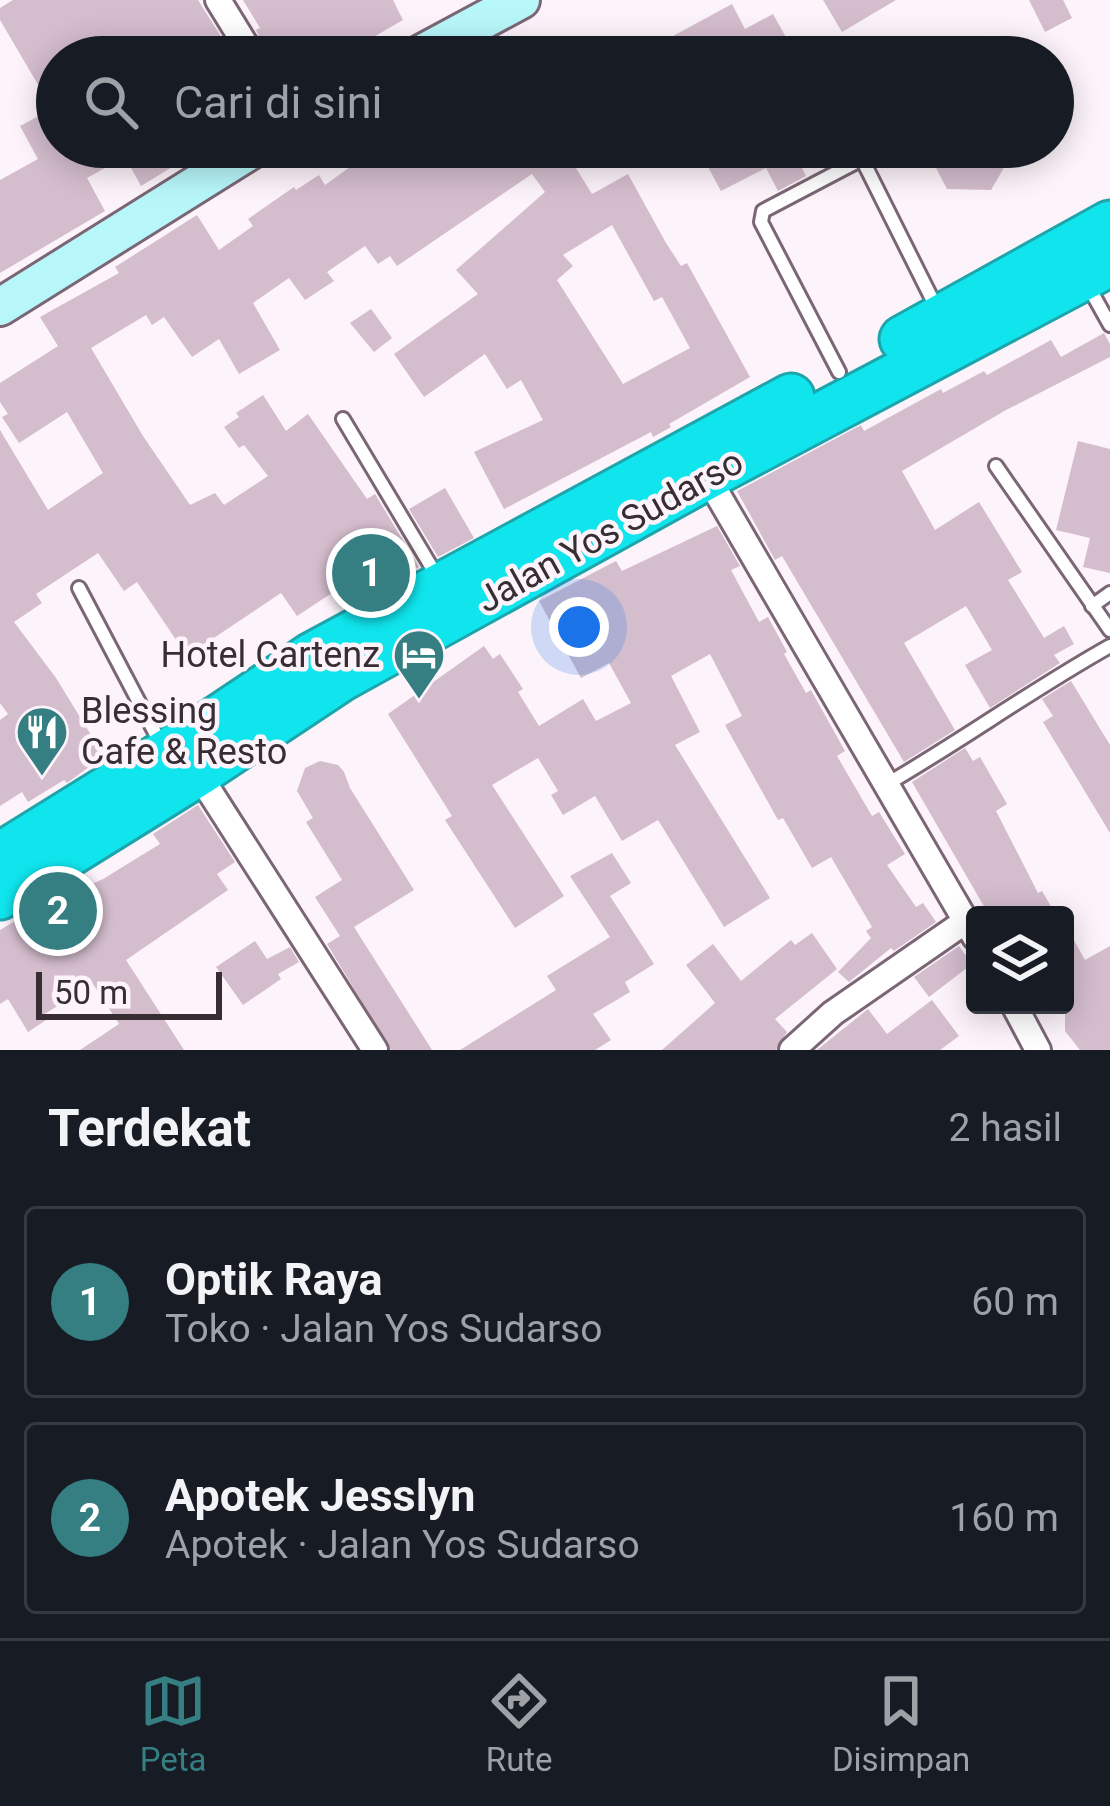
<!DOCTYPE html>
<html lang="id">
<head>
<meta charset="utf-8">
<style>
	body { margin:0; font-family:Roboto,sans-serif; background:#242831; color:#f1f3f6 }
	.controls { position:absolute; right:36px; bottom:36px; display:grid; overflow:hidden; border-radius:12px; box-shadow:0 6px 30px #0003 }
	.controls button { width:108px; height:108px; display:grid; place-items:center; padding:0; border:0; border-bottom:3px solid #363941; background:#171b24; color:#f1f3f6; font:60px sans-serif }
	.scale { position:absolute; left:36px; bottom:30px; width:186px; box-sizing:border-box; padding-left:12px; border:6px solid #372e34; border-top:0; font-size:33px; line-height:42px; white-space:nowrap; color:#372e34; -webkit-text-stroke:9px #fdf3fa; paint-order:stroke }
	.you { position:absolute; left:579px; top:627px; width:42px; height:42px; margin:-30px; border:9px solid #fff; border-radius:50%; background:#1a73e8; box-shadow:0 0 0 18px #1a73e833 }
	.badge { display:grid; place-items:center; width:78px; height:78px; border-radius:50%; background:#357e82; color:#fff; font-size:39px; font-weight:700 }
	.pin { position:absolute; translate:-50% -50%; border:6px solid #fff; box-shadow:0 3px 12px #0006 }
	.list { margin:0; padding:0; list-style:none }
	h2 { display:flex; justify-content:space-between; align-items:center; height:156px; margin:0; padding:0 48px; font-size:51px }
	h2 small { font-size:39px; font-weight:400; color:#9ea1a6 }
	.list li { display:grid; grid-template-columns:78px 1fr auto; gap:36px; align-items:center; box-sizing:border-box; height:192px; margin:0 24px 24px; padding:0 24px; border:3px solid #363941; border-radius:12px }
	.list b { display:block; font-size:45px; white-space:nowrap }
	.list p { margin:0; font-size:39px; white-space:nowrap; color:#9ea1a6 }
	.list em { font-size:39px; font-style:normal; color:#9ea1a6 }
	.icon { flex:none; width:66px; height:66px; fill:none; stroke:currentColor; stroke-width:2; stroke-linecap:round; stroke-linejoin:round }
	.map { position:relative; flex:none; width:1110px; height:1050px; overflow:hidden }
	.search { position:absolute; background:#171b24; box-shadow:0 6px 30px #0003; left:36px; right:36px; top:36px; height:132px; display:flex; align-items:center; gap:30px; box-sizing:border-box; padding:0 42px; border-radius:66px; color:#9ea1a6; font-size:45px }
	.sheet { height:588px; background:#171b24 }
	nav { display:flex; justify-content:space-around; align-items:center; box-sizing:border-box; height:168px; border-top:3px solid #363941; background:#171b24; font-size:33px; color:#9ea1a6 }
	nav a { display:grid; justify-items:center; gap:6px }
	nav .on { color:#357e82 }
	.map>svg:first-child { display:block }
</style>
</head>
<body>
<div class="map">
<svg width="1110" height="1050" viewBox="0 0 1110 1050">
	<rect width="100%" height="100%" fill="#fdf3fa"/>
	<g fill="#d4bdcd" fill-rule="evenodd">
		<polygon points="13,0 198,0 234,57 57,57 57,117 0,20 0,8"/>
		<polygon points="243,0 393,0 403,20 339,57 269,57 256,30 260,28"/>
		<polygon points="823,0 896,0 842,32"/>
		<polygon points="1029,0 1063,0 1072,18 1045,32"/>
		<polygon points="732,4 745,29 773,14 797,57 685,57 673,36"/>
		<polygon points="50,110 57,123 57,147 205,147 141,186 125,157 87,178 105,211 0,273 0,180 38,159 20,126"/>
		<path d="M363,147H563L592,194L628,174L666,243L681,266L687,263L750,377L669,424L671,427L653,437L651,432L504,509L474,452L543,420L521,380L507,389L485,354L424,397L394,354L478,294L456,270L545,192L532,174L397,266L390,256L378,264L365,246L327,272L334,281L305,300L289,278L253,303L280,350L239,374L219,339L192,357L164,317L152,325L146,315L91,348L143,436L190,505L215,493L224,505L268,476L244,445L239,448L224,427L239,417L236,413L263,395L286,431L308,414L367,499L375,494L419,567L356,602L353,597L346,601L338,589L297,616L281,593L187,656L137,582L124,591L98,553L36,594L42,603L14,622L56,678L104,756L67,783L64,780L28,802L22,792L0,806V720L8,714L0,703V430L48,510L103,473L67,412L19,443L2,417L8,414L0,402V383L58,346L40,317L119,273L115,267L197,215L219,250L253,226L248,219L294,187L296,190L319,175L325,185L368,154ZM612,225L654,301L662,297L690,348L623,384L557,280L573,266L563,255Z"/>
		<polygon points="697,147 804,147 794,152 806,176 778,191 766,168 721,191"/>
		<polygon points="925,147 1016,147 991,190 947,189"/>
		<polygon points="371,309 392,338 374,352 350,323"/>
		<polygon points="1104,333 1110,344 1110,357 1006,410 902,471 935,530 979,502 1022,572 1008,580 1044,638 1064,626 1074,644 1054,655 1060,663 990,708 965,665 992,650 966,606 904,643 955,730 904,762 782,556 775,560 737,491 861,425 864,431 941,389 943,393 984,371 987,375 1051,340 1061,357"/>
		<polygon points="1078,441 1110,449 1110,573 1083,567 1090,538 1056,530"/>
		<polygon points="445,488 474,538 438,557 409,509"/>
		<polygon points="717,526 740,566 731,570 759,622 768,617 787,652 784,654 806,693 811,690 845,751 837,756 872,816 879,812 905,854 887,865 916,907 923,903 936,922 894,951 891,948 849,982 838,972 871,938 866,931 872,927 831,857 812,868 783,818 778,820 725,725 742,716 710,654 671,676 700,732 675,745 770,898 724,927 658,820 622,841 595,796 563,815 551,795 558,791 538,758 492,785 564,896 515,928 445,820 452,816 388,714 484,646 493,659 500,654 523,689 518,692 539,726 583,699 596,721 631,703 609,663 581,678 539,601 616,561 622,571"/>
		<polygon points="1071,681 1110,745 1110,833 1043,722 1053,716 1042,699"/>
		<polygon points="965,748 973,761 980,757 1007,804 996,811 1038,893 1042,891 1056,915 989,915 912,782"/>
		<polygon points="320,761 338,765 344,772 350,788 414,890 354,927 432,1050 391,1050 327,944 340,936 315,897 342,880 306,822 313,818 297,791 305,768"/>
		<polygon points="198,805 235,862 217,874 228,890 126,960 184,1050 80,1050 119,1024 93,984 43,1015 46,1020 28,1032 8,999 0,1004 0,930 77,884 81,889 103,879 160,844 153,834"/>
		<polygon points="612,853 631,883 610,896 654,964 625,982 630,992 593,1014 611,1040 595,1050 460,1050 556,990 547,976 610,937 570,876"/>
		<polygon points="1065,924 1085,960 1110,946 1110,1050 1080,1050 1065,1031"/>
		<polygon points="812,933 837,969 775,1019 787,1032 776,1050 662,1050 715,1003 686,965 713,944 741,981 791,940 795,945"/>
		<polygon points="255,941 267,959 290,947 299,962 278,974 281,979 243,1005 216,967"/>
		<polygon points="959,946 972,964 929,997 914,977"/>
		<polygon points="932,1000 959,1036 940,1050 817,1050 868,1009 887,1034"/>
	</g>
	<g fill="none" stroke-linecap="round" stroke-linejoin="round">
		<g stroke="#7b6675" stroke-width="18">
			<g id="lane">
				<polyline points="1087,284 1110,325"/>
				<polyline points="839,372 761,222 763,211 862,159 938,311"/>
				<polyline points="343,419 438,578"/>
				<polyline points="996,466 1110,630"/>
				<polyline points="79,588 162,746"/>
				<polyline points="1092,606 1110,593"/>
				<path d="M887,784C963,740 1033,689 1110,646"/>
			</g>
		</g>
		<g stroke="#7b6675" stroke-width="30">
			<g id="street">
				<polyline points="218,0 253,57"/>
				<polyline points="704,471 975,937"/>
				<polyline points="194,767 375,1050"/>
				<polyline points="1014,1005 1038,1050"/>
				<polyline points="792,1050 833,1013 966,921"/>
			</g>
		</g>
		<g stroke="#7b6675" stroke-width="42">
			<g id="secondary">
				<polyline points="415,57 521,0"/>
				<polyline points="0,307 256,147"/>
			</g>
		</g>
		<g stroke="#1ea5ac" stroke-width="51">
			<g id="highway">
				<polyline points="903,339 1110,224"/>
				<polyline points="0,856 182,743 312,656 791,397"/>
				<polyline points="0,896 198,773 341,678 707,476 1110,263"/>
			</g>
		</g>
		<use href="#lane" stroke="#fff" stroke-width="12"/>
		<use href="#street" stroke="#fff" stroke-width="24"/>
		<use href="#secondary" stroke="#b7f7fa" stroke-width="36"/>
		<use href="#highway" stroke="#10e5ed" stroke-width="45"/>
	</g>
	<defs>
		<g id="hotel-pin" transform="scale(2.7)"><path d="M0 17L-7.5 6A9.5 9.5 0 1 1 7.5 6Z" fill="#357e82" stroke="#fdf3fa"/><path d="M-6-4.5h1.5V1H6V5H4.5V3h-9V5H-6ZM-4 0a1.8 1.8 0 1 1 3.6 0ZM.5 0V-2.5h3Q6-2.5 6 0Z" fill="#fff"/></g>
		<g id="restaurant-pin" transform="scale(2.7)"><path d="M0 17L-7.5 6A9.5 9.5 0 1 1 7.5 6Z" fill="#357e82" stroke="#fdf3fa"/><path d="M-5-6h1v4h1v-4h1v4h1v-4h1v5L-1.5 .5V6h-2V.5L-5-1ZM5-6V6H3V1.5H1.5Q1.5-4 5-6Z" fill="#fff"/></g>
	</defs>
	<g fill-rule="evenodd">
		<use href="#hotel-pin" x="419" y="655"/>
		<use href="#restaurant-pin" x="42" y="732"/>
	</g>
	<g text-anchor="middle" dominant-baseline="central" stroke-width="9" stroke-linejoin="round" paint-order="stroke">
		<g font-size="36" fill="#372e34" stroke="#fdf3fa">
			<text transform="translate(610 531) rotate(-29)">Jalan Yos Sudarso</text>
		</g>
		<g font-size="36" fill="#372e34" stroke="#fdf3fa" text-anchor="end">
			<text x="380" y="655">Hotel Cartenz</text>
			<text x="81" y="711" text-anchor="start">Blessing<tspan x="81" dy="41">Cafe &amp; Resto</tspan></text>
		</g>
	</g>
</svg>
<div class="controls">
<button><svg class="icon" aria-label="layers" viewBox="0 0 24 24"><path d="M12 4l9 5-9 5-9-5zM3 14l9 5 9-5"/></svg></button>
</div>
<div class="scale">50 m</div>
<div class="you"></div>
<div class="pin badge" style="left:371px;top:573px">1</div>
<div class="pin badge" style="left:58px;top:911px">2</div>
<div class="search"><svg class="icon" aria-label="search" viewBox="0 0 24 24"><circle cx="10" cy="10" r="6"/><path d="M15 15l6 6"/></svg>Cari di sini</div>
</div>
<section class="sheet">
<h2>Terdekat<small>2 hasil</small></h2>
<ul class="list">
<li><span class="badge">1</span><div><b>Optik Raya</b><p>Toko · Jalan Yos Sudarso</p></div><em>60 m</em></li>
<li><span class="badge">2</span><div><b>Apotek Jesslyn</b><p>Apotek · Jalan Yos Sudarso</p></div><em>160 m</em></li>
</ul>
</section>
<nav>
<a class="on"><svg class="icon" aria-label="map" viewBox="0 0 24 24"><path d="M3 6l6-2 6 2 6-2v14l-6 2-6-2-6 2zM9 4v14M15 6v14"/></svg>Peta</a>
<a><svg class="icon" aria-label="directions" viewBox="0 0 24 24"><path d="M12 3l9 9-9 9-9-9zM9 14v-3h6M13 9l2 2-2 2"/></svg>Rute</a>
<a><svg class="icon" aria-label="saved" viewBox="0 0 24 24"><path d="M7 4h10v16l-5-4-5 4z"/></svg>Disimpan</a>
</nav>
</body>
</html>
